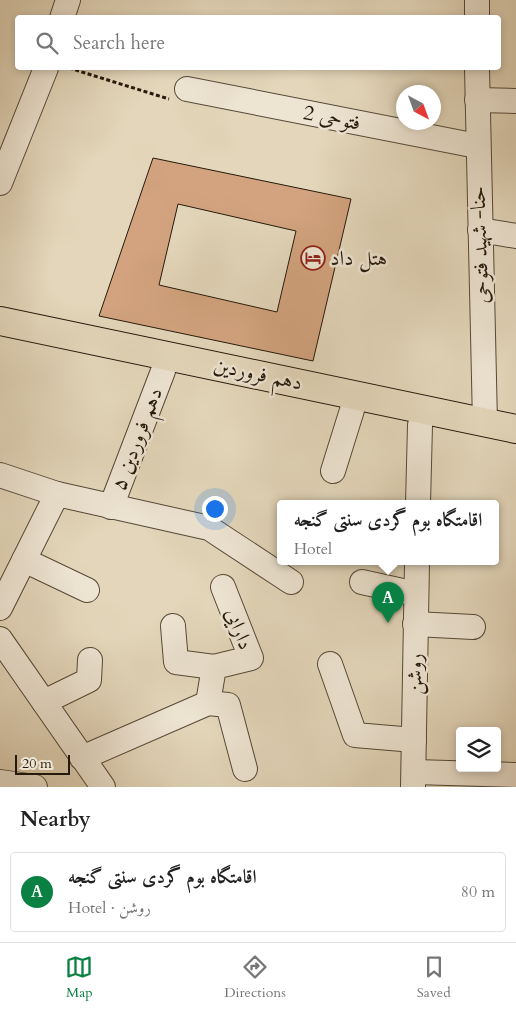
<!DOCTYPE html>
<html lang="en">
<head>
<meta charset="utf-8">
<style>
	body { margin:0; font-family:Cardo,Amiri,serif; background:#f2f2f2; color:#222 }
	.controls { position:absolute; right:15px; bottom:15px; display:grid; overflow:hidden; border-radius:5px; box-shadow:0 2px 8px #0003 }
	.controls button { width:45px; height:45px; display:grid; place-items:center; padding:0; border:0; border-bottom:1px solid #e0e0e0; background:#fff; color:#222; font:25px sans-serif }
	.compass { position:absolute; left:396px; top:85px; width:45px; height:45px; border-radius:50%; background:#fff; box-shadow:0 2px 8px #0003; rotate:139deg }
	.scale { position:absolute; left:15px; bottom:12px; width:55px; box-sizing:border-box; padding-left:5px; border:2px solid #261a0d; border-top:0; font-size:14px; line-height:18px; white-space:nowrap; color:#261a0d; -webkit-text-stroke:4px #ede4d2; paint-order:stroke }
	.you { position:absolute; left:214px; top:508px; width:18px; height:18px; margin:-12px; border:4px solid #fff; border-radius:50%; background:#1a73e8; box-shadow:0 0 0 8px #1a73e833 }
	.badge { display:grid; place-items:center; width:32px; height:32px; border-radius:50%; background:#0b8043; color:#fff; font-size:16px; font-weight:700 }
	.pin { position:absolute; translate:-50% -41px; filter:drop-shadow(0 1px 2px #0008) }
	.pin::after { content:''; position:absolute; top:26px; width:18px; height:15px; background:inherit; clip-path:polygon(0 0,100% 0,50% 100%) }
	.popup { position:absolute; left:277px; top:500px; width:222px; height:65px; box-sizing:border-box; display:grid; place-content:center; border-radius:5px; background:#fff; filter:drop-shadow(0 1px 4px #0005); font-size:16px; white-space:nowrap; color:#767676 }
	.popup b { font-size:19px; color:#222 }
	.popup::after { content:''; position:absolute; left:50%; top:100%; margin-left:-10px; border:10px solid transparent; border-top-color:#fff }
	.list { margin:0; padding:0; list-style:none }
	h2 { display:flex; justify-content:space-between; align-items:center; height:65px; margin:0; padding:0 20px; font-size:21px }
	h2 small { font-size:16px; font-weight:400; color:#767676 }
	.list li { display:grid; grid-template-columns:32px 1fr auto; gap:15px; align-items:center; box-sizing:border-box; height:80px; margin:0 10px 10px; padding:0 10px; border:1px solid #e0e0e0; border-radius:5px }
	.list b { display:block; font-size:19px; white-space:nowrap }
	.list p { margin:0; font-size:16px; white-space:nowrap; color:#767676 }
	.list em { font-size:16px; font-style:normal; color:#767676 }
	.icon { flex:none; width:28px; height:28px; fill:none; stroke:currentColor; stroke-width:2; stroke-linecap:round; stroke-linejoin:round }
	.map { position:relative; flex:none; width:516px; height:787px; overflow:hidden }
	.search { position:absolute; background:#fff; box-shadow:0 2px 8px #0003; left:15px; right:15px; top:15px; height:55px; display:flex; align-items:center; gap:12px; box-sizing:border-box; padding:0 18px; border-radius:5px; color:#767676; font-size:19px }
	.sheet { height:155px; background:#fff }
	nav { display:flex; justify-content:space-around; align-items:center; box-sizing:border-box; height:70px; border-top:1px solid #e0e0e0; background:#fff; font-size:14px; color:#767676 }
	nav a { display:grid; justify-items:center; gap:2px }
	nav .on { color:#0b8043 }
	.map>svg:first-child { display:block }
</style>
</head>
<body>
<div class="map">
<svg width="516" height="787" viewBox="0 0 516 787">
	<rect width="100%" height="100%" fill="#e3d6ba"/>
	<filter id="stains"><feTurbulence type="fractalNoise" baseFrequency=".004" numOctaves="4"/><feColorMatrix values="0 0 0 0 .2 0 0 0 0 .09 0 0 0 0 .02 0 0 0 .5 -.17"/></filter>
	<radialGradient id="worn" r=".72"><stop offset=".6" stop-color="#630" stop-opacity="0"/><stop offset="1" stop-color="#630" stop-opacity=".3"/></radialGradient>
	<path fill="#d2a37e" stroke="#261a0d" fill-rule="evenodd" d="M153,158L351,199L313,361L99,316ZM178,204L296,231L277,312L159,285Z"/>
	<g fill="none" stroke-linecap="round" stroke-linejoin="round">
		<g stroke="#554938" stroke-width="26">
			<g id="minor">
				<polyline points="477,0 477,18"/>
				<polyline points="62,18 68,0"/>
				<polyline points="477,68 485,423"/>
				<polyline points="187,89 477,146"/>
				<polyline points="477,100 516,101"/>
				<polyline points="0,183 46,68"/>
				<polyline points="480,230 516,236"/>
				<polyline points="333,471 352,410"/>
				<polyline points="0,475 57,494"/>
				<polyline points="418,504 420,425"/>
				<polyline points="111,507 163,371"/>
				<polyline points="24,560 87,590"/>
				<polyline points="362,582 416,594"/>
				<polyline points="0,608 57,494 209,528 291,582"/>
				<polyline points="415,624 473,627"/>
				<polyline points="173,626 176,662 214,667"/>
				<polyline points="0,639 103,787"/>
				<polyline points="330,664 355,735 414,740"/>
				<polyline points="44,702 89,680 90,660"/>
				<polyline points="208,703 214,667 251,658 223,587"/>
				<polyline points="82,758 208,703 228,705 245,769"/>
				<polyline points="414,772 516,775"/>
				<polyline points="0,782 35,787"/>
				<polyline points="413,787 417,562"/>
			</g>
		</g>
		<g stroke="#261a0d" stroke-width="30">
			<polyline id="major" points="0,321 516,429"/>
		</g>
		<polyline stroke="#261a0d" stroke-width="3" stroke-dasharray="4 2.5" stroke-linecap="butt" points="69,68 169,99"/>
		<use href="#minor" stroke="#ede4d2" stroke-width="24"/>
		<use href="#major" stroke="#e3d6ba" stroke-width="28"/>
	</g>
	<defs>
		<g id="hotel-ring" transform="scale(1.25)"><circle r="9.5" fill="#ede4d2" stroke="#8f2418" stroke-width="1.5"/><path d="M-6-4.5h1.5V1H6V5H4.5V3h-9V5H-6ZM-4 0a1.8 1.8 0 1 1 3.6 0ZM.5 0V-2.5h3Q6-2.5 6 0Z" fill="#8f2418"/></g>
	</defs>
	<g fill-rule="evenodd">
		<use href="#hotel-ring" x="313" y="258"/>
	</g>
	<g text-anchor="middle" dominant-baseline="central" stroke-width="5" stroke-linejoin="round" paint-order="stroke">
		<g font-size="21" fill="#261a0d" stroke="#ede4d2">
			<text transform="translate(332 118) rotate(11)">فتوحی 2</text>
			<text transform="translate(480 245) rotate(-92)">حنا- شهید فتوحی</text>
			<text transform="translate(258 374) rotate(12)">دهم فروردین</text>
			<text transform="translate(137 439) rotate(-69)">دهم فروردین ۵</text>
			<text transform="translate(239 629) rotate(69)">دارایی</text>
			<text transform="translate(415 674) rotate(-89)">روشن</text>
		</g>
		<g font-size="21" fill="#261a0d" stroke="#ede4d2" text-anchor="start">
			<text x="330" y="258">هتل داد</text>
		</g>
	</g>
	<rect width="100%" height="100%" filter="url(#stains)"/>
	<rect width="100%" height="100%" fill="url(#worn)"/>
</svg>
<div class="controls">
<button><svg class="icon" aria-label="layers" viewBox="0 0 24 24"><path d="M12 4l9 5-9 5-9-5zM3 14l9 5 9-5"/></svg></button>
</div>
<svg class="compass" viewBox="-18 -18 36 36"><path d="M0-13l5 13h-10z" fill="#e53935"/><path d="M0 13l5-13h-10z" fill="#767676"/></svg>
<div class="scale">20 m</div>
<div class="you"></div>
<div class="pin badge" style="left:388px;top:623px">A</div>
<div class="popup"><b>اقامتگاه بوم گردی سنتی گنجه</b>Hotel</div>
<div class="search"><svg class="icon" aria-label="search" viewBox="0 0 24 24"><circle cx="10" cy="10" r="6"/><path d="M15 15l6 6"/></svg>Search here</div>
</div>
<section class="sheet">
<h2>Nearby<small></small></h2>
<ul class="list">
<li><span class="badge">A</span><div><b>اقامتگاه بوم گردی سنتی گنجه</b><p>Hotel · روشن</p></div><em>80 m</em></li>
</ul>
</section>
<nav>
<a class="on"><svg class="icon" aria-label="map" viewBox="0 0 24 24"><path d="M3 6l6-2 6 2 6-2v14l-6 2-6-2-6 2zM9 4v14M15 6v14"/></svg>Map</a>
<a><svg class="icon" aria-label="directions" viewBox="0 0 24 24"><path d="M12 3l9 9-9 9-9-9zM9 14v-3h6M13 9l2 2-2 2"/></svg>Directions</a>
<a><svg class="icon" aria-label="saved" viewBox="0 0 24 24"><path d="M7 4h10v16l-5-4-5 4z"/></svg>Saved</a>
</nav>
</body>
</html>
